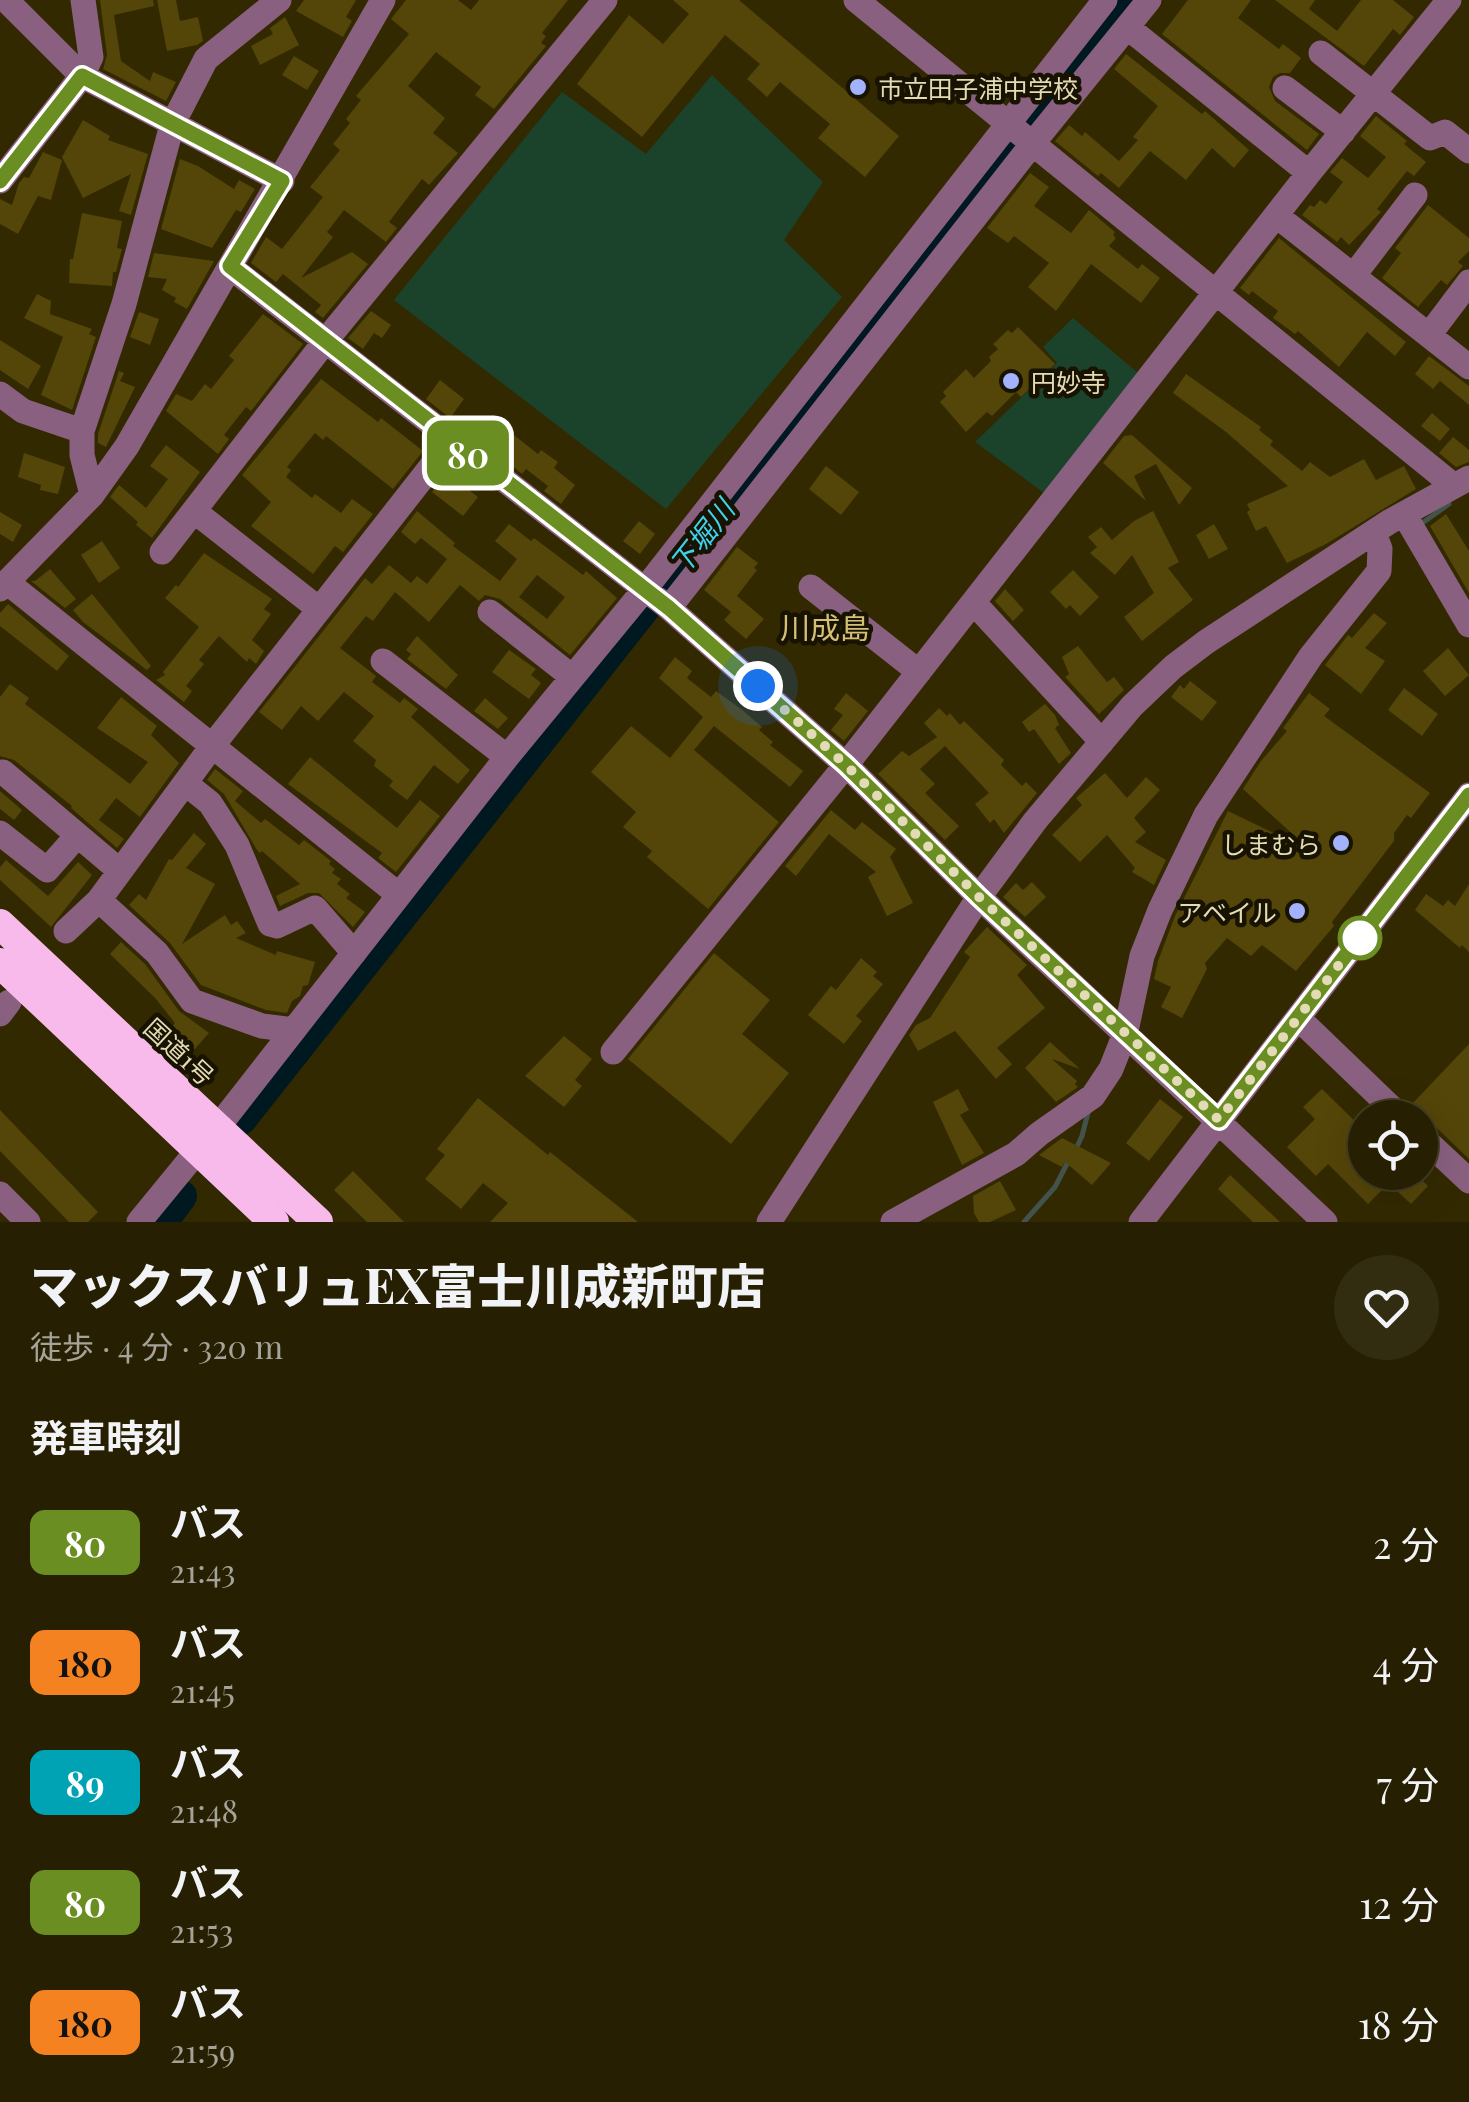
<!DOCTYPE html>
<html lang="ja">
<head>
<meta charset="utf-8">
<style>
	:root { --surface:#261f01; --page:#322c10; --text:#f1f3f6; --muted:#a4a299; --line:#423d23 }
	body { margin:0; font-family:"Playfair Display","Noto Sans JP",serif; background:var(--page); color:var(--text); height:100vh; display:flex; flex-direction:column; font-size:38px; white-space:nowrap }
	* { box-sizing:border-box; margin:0 }
	p { font-size:32px; color:var(--muted) }
	.icon { flex:none; width:55px; height:55px; fill:none; stroke:currentColor; stroke-width:2; stroke-linecap:round; stroke-linejoin:round }
	.map { position:relative; height:1222px; overflow:hidden }
	.details { display:flex; flex-direction:column; background:var(--surface); flex:1 }
	.details>* { flex:none }
	.badge { padding:0 20px; border-radius:15px; font-size:35px; line-height:65px }
	.tools { position:absolute; left:1348px; top:1100px; display:grid; gap:20px }
	.tools a { display:grid; place-items:center; width:90px; height:90px; border-radius:50%; background:var(--surface); box-shadow:0 10px 40px #0002,0 0 0 2px var(--line); font-size:50px }
	.you { position:absolute; width:50px; height:50px; margin:-25px; border:8px solid #fff; border-radius:50%; background:#1a73e8; box-shadow:0 0 0 15px #1a73e833 }
	.map>.badge { position:absolute; translate:-50% -50%; box-shadow:0 0 0 5px #fff }
	h2 { padding:0 30px; font-size:38px; line-height:90px }
	.round { display:grid; place-items:center; flex:none; width:105px; height:105px; border-radius:52px; background:var(--page) }
	.head { display:flex; align-items:center; justify-content:space-between; height:170px; padding:0 30px }
	h1 { font-size:48px; font-weight:800; line-height:75px }
	ul { padding:0; list-style:none }
	li { display:flex; align-items:center; gap:30px; height:120px; padding:0 30px }
	li div { flex:1 }
	li b { display:block; font-size:38px }
	li em { font-style:normal }
	li .badge { min-width:110px; font-weight:700; text-align:center }
	.map>svg:first-child { display:block }
</style>
</head>
<body>
<div class="map">
<svg width="1469" height="1222" viewBox="0 0 1469 1222">
	<rect width="100%" height="100%" fill="#332901"/>
	<!-- green -->
	<path fill="#1b422a" d="M 712,75 L 823,182 L 784,240 L 842,297 L 666,509 L 394,300 L 562,92 L 646,154 Z
		M 1073,318 L 1144,378 L 1048,496 L 975,442 L 1057,363 L 1043,347 Z"/>
	<g fill="none" stroke-linecap="round" stroke-linejoin="round">
		<!-- stream -->
		<path stroke="#44524c" stroke-width="5" d="M 1418,526 L 1449,504
			M 1075,1151 L 1082,1136 L 1089,1109
			M 1024,1222 L 1055,1187 L 1069,1160"/>
		<!-- river -->
		<path stroke="#00181f" stroke-width="32" d="M 241,1119 L 1124,0
			M 162,1222 L 181,1196"/>
	</g>
	<!-- building -->
	<path fill="#544509" fill-rule="evenodd" d="M 100,0 L 153,0 L 154,6 L 114,15 L 121,61 L 150,81 L 153,72 L 176,82 L 166,101 L 103,69 L 107,55 Z
		M 157,0 L 176,0 L 180,21 L 198,17 L 203,41 L 197,45 L 167,51 Z
		M 304,0 L 356,0 L 346,17 L 352,21 L 343,37 L 296,11 Z
		M 406,0 L 458,0 L 471,10 L 479,0 L 568,0 L 542,33 L 546,36 L 541,43 L 546,46 L 494,109 L 475,95 L 481,87 L 436,52 L 408,86 L 445,118 L 433,133 L 458,153 L 429,185 L 422,179 L 389,222 L 397,228 L 386,242 L 344,210 L 327,232 L 333,237 L 301,278 L 352,252 L 368,264 L 323,318 L 315,312 L 321,305 L 283,274 L 276,282 L 251,263 L 266,237 L 282,249 L 323,197 L 310,187 L 340,150 L 333,144 L 350,123 L 346,119 L 361,100 L 356,96 L 409,34 L 391,19 Z
		M 673,0 L 739,0 L 899,136 L 865,177 L 818,138 L 830,124 L 780,82 L 767,97 L 747,79 L 760,64 L 725,35 L 642,137 L 577,84 L 629,15 L 663,44 L 689,14 Z
		M 1188,0 L 1251,0 L 1238,18 L 1279,49 L 1283,44 L 1301,58 L 1290,73 L 1280,73 L 1273,77 L 1269,87 L 1275,101 L 1319,134 L 1307,150 L 1162,34 Z
		M 1275,0 L 1315,0 L 1309,9 L 1337,31 L 1361,0 L 1393,0 L 1414,17 L 1400,35 L 1393,29 L 1364,66 Z
		M 285,17 L 299,45 L 260,65 L 251,46 L 273,34 L 270,28 Z
		M 1126,54 L 1202,114 L 1205,111 L 1249,150 L 1234,168 L 1212,148 L 1186,180 L 1150,151 L 1119,188 L 1101,173 L 1098,176 L 1055,141 L 1069,125 L 1082,136 L 1085,132 L 1119,161 L 1138,140 L 1133,137 L 1158,106 L 1114,69 Z
		M 294,56 L 319,71 L 307,90 L 282,75 Z
		M 1376,116 L 1407,141 L 1404,144 L 1426,162 L 1414,176 L 1407,171 L 1377,209 L 1381,212 L 1349,245 L 1341,237 L 1337,242 L 1302,215 L 1310,205 L 1314,207 L 1320,200 L 1326,204 L 1343,182 L 1330,172 L 1342,158 L 1368,178 L 1386,157 L 1360,136 Z
		M 83,120 L 110,136 L 108,140 L 148,154 L 131,215 L 119,211 L 131,174 L 83,198 L 62,157 Z
		M 43,152 L 62,160 L 51,200 L 38,196 L 18,234 L 0,224 L 0,199 L 12,205 L 19,183 L 24,177 L 29,178 Z
		M 180,159 L 198,166 L 234,189 L 239,180 L 255,189 L 241,212 L 236,210 L 212,248 L 161,229 Z
		M 1030,173 L 1049,187 L 1034,206 L 1071,233 L 1089,210 L 1115,232 L 1113,235 L 1116,238 L 1109,246 L 1138,269 L 1142,264 L 1160,278 L 1141,303 L 1091,264 L 1056,311 L 1028,287 L 1049,263 L 1014,236 L 1008,243 L 987,228 Z
		M 1428,205 L 1469,238 L 1469,251 L 1458,262 L 1463,266 L 1447,285 L 1441,280 L 1418,307 L 1382,278 L 1401,253 L 1395,248 Z
		M 82,213 L 122,221 L 117,248 L 122,249 L 116,272 L 113,272 L 112,286 L 69,283 L 70,259 L 73,259 Z
		M 1279,238 L 1406,342 L 1395,356 L 1367,332 L 1339,367 L 1298,331 L 1295,334 L 1273,318 L 1278,311 L 1252,291 L 1249,295 L 1240,288 Z
		M 154,253 L 214,261 L 187,309 L 174,302 L 176,298 L 162,290 L 167,279 L 148,277 Z
		M 37,294 L 51,301 L 50,314 L 92,329 L 89,334 L 96,337 L 72,410 L 41,395 L 63,337 L 24,318 Z
		M 371,311 L 391,325 L 382,338 L 374,333 L 363,349 L 348,338 Z
		M 139,312 L 159,319 L 150,345 L 130,337 Z
		M 263,314 L 303,344 L 251,411 L 246,407 L 224,435 L 229,439 L 218,454 L 166,411 L 176,394 L 192,401 L 205,384 L 211,389 L 234,360 L 229,356 Z
		M 1018,327 L 1055,364 L 1021,397 L 1016,392 L 992,416 L 987,412 L 966,432 L 940,402 L 946,396 L 943,392 L 966,369 L 974,378 L 991,361 L 989,357 L 998,349 L 993,344 L 1008,330 L 1012,333 Z
		M 0,340 L 41,366 L 28,389 L 0,370 Z
		M 1429,356 L 1469,386 L 1469,405 L 1440,381 L 1433,389 L 1415,374 Z
		M 119,371 L 124,373 L 120,381 L 135,387 L 106,447 L 98,443 L 98,434 Z
		M 1186,374 L 1261,427 L 1259,430 L 1273,441 L 1270,445 L 1302,471 L 1310,462 L 1330,477 L 1364,459 L 1376,480 L 1404,466 L 1416,489 L 1326,544 L 1287,563 L 1266,526 L 1256,531 L 1247,512 L 1250,510 L 1247,504 L 1288,486 L 1226,432 L 1173,393 Z
		M 321,379 L 378,422 L 381,418 L 423,451 L 393,489 L 326,436 L 323,440 L 315,433 L 287,467 L 291,470 L 286,477 L 312,498 L 315,494 L 341,513 L 352,499 L 373,514 L 343,552 L 335,546 L 313,574 L 251,526 L 271,502 L 242,475 Z
		M 440,380 L 464,399 L 450,418 L 426,399 Z
		M 1432,413 L 1450,429 L 1440,441 L 1421,426 Z
		M 492,418 L 538,454 L 541,450 L 558,462 L 554,468 L 575,485 L 561,504 L 544,491 L 548,486 L 526,469 L 522,474 L 477,437 Z
		M 1132,435 L 1192,488 L 1179,505 L 1156,464 L 1134,476 L 1146,501 L 1103,463 L 1124,436 Z
		M 1453,437 L 1469,450 L 1469,462 L 1456,467 L 1439,453 Z
		M 166,445 L 200,472 L 152,538 L 136,525 L 138,522 L 110,497 L 119,485 L 146,508 L 168,479 L 150,466 Z
		M 24,453 L 65,467 L 58,494 L 40,490 L 41,485 L 18,477 Z
		M 826,466 L 859,492 L 841,515 L 809,489 Z
		M 447,473 L 478,497 L 463,516 L 432,492 Z
		M 417,511 L 455,543 L 453,546 L 500,581 L 517,559 L 495,541 L 509,524 L 531,541 L 534,538 L 583,575 L 586,571 L 617,598 L 570,655 L 500,599 L 485,595 L 479,601 L 460,585 L 429,622 L 395,592 L 373,621 L 366,616 L 340,648 L 376,676 L 372,682 L 400,703 L 404,698 L 418,709 L 411,717 L 470,770 L 458,784 L 434,765 L 407,800 L 389,786 L 393,781 L 374,766 L 376,760 L 353,741 L 374,716 L 344,692 L 318,721 L 301,706 L 282,730 L 259,712 L 365,578 L 372,584 L 389,565 L 411,583 L 417,576 L 427,584 L 447,559 L 421,538 L 415,544 L 401,532 ZM 537,575 L 565,597 L 547,619 L 519,597 Z
		M 1153,511 L 1179,562 L 1168,568 L 1193,600 L 1142,641 L 1124,617 L 1154,593 L 1132,555 L 1115,575 L 1090,553 L 1097,547 L 1088,537 L 1101,527 L 1112,540 L 1134,521 Z
		M 0,512 L 22,525 L 13,542 L 0,534 Z
		M 1446,514 L 1469,551 L 1469,593 L 1430,526 Z
		M 639,521 L 655,534 L 640,554 L 623,541 Z
		M 1214,524 L 1228,549 L 1209,559 L 1196,535 Z
		M 102,541 L 120,568 L 99,583 L 81,555 Z
		M 737,547 L 758,563 L 754,568 L 757,570 L 737,596 L 764,619 L 746,639 L 724,620 L 731,612 L 704,590 Z
		M 204,553 L 272,599 L 264,609 L 271,614 L 252,640 L 264,651 L 256,664 L 249,658 L 247,662 L 219,636 L 199,660 L 204,664 L 186,686 L 192,691 L 184,702 L 156,680 L 165,675 L 163,672 L 199,627 L 165,598 L 176,585 L 178,587 Z
		M 50,569 L 76,599 L 65,608 L 31,581 L 35,581 Z
		M 1073,570 L 1099,597 L 1080,616 L 1070,605 L 1066,609 L 1050,592 Z
		M 1005,589 L 1024,610 L 1013,621 L 995,601 Z
		M 92,594 L 151,666 L 147,670 L 83,622 L 73,610 Z
		M 8,604 L 69,656 L 57,671 L 0,626 L 0,613 Z
		M 1374,613 L 1387,623 L 1365,648 L 1385,661 L 1361,694 L 1325,665 L 1348,635 L 1352,638 Z
		M 417,636 L 458,675 L 446,689 L 407,659 L 411,654 L 406,650 Z
		M 1078,646 L 1107,682 L 1114,677 L 1124,690 L 1099,714 L 1065,677 L 1069,674 L 1062,657 Z
		M 1448,648 L 1469,675 L 1445,696 L 1423,671 Z
		M 509,650 L 536,669 L 531,675 L 541,683 L 529,699 L 492,672 Z
		M 675,657 L 692,671 L 687,678 L 711,697 L 716,691 L 741,709 L 762,727 L 759,730 L 773,742 L 770,745 L 803,771 L 790,787 L 714,726 L 694,750 L 779,822 L 708,909 L 647,857 L 652,851 L 623,827 L 636,812 L 591,772 L 631,726 L 670,758 L 703,717 L 659,678 Z
		M 1190,681 L 1217,702 L 1202,721 L 1171,697 L 1180,685 L 1184,689 Z
		M 10,684 L 29,698 L 25,704 L 130,784 L 148,762 L 97,728 L 121,697 L 157,726 L 151,735 L 179,763 L 140,817 L 116,798 L 99,820 L 124,839 L 117,848 L 71,808 L 72,806 L 14,760 L 0,756 L 0,697 Z
		M 1404,688 L 1438,714 L 1422,736 L 1388,710 Z
		M 846,693 L 868,711 L 844,741 L 831,730 L 843,715 L 834,709 Z
		M 1309,693 L 1330,709 L 1324,716 L 1430,793 L 1411,818 L 1407,815 L 1394,833 L 1394,841 L 1332,922 L 1334,926 L 1296,971 L 1262,945 L 1251,956 L 1227,938 L 1205,963 L 1207,969 L 1182,1018 L 1161,1007 L 1171,987 L 1154,979 L 1158,961 L 1175,916 L 1228,811 L 1311,851 L 1243,789 L 1261,761 L 1287,731 L 1283,728 Z
		M 485,698 L 508,718 L 498,729 L 474,711 Z
		M 1045,704 L 1055,715 L 1059,725 L 1055,728 L 1071,753 L 1059,764 L 1034,729 L 1029,732 L 1022,722 Z
		M 939,708 L 947,716 L 950,713 L 960,725 L 964,721 L 1004,760 L 1001,765 L 1022,786 L 1026,782 L 1037,793 L 1004,833 L 994,819 L 990,823 L 975,804 L 989,793 L 945,746 L 920,769 L 935,784 L 925,793 L 959,826 L 945,840 L 878,774 L 902,751 L 909,756 L 937,737 L 924,723 Z
		M 310,757 L 397,828 L 420,800 L 440,816 L 396,872 L 378,858 L 382,853 L 288,784 Z
		M 215,769 L 243,791 L 235,801 L 261,823 L 265,819 L 299,845 L 304,840 L 331,861 L 329,864 L 335,869 L 332,873 L 341,879 L 337,884 L 350,894 L 346,898 L 365,912 L 353,927 L 319,893 L 308,893 L 280,906 L 276,896 L 300,884 L 262,851 L 260,853 L 257,850 L 224,794 L 207,780 Z
		M 1105,773 L 1127,798 L 1146,777 L 1160,790 L 1134,818 L 1146,832 L 1135,842 L 1166,860 L 1154,885 L 1132,872 L 1135,868 L 1107,835 L 1080,862 L 1052,835 L 1082,805 L 1076,798 Z
		M 0,791 L 22,810 L 14,820 L 0,809 Z
		M 831,810 L 855,830 L 862,822 L 896,849 L 890,857 L 913,903 L 887,916 L 868,877 L 876,872 L 829,834 L 796,876 L 785,866 Z
		M 194,833 L 206,844 L 186,868 L 215,884 L 182,944 L 225,915 L 231,925 L 237,921 L 246,933 L 236,938 L 276,955 L 277,951 L 315,962 L 308,985 L 303,986 L 300,996 L 292,1001 L 287,1013 L 266,1010 L 201,985 L 170,943 L 129,905 L 139,894 L 146,900 L 169,859 L 172,860 Z
		M 6,860 L 48,896 L 78,862 L 92,875 L 51,927 L 0,880 L 0,867 Z
		M 1032,882 L 1046,897 L 1025,917 L 1003,897 L 1016,883 L 1023,890 Z
		M 1469,884 L 1469,952 L 1462,945 L 1460,948 L 1415,910 L 1426,894 L 1443,906 L 1448,900 L 1455,906 Z
		M 987,927 L 1027,965 L 1017,975 L 1045,1008 L 997,1048 L 1012,1064 L 996,1079 L 955,1031 L 918,1051 L 909,1035 L 916,1025 L 930,1018 L 970,957 L 964,952 Z
		M 121,942 L 145,964 L 179,1011 L 209,1033 L 192,1052 L 169,1031 L 175,1023 L 156,999 L 110,954 Z
		M 714,953 L 770,1000 L 742,1034 L 789,1073 L 731,1144 L 628,1059 Z
		M 861,958 L 877,972 L 873,976 L 883,984 L 856,1016 L 862,1021 L 844,1044 L 808,1015 L 831,986 L 836,990 Z
		M 564,1036 L 592,1059 L 575,1080 L 582,1086 L 564,1107 L 525,1076 Z
		M 1050,1042 L 1080,1069 L 1052,1059 L 1077,1081 L 1075,1084 L 1078,1087 L 1056,1102 L 1025,1068 Z
		M 1469,1044 L 1469,1159 L 1412,1104 Z
		M 958,1089 L 969,1110 L 960,1115 L 984,1153 L 962,1165 L 933,1102 Z
		M 1322,1089 L 1365,1131 L 1365,1172 L 1400,1172 L 1368,1204 L 1328,1164 L 1316,1176 L 1287,1147 L 1315,1119 L 1303,1107 Z
		M 478,1098 L 548,1155 L 550,1152 L 638,1222 L 490,1222 L 508,1203 L 483,1183 L 461,1209 L 425,1179 L 445,1155 L 437,1149 Z
		M 1160,1099 L 1183,1117 L 1149,1161 L 1126,1143 Z
		M 0,1110 L 98,1212 L 88,1222 L 69,1222 L 0,1151 Z
		M 1062,1138 L 1111,1163 L 1092,1185 L 1065,1162 L 1062,1167 L 1039,1155 Z
		M 353,1171 L 404,1222 L 367,1222 L 334,1190 Z
		M 1415,1173 L 1428,1186 L 1411,1204 L 1397,1191 Z
		M 1230,1175 L 1280,1222 L 1253,1222 L 1218,1189 Z
		M 1000,1181 L 1016,1210 L 990,1222 L 979,1222 L 974,1213 L 973,1196 Z"/>
	<g fill="none" stroke-linecap="round" stroke-linejoin="round">
		<!-- minor -->
		<path stroke="#896080" stroke-width="25" d="M 6,0 L 82,76 L 282,181
			M 856,0 L 1454,486
			M 1127,27 L 1309,173
			M 1321,53 L 1430,138 L 1445,132 L 1469,151
			M 1285,88 L 1343,132
			M 0,181 L 82,76 L 91,57 L 83,0
			M 1277,216 L 1469,367
			M 230,267 L 669,608 L 846,765 L 979,897 L 1325,1222
			M 1354,275 L 1415,195
			M 1429,335 L 1469,282
			M 0,394 L 23,411 L 82,431
			M 92,495 L 82,455 L 82,431 L 124,304 L 172,125 L 206,59 L 279,0
			M 194,511 L 319,609
			M 1404,514 L 1469,625
			M 162,552 L 327,339 L 605,0
			M 8,583 L 399,895
			M 811,587 L 919,672
			M 0,589 L 92,495 L 127,446 L 383,0
			M 974,603 L 1102,742
			M 669,608 L 1033,143 L 1149,0
			M 490,612 L 571,676
			M 383,661 L 507,757
			M 3,772 L 120,871
			M 185,783 L 210,803 L 237,845 L 270,924 L 277,926 L 315,908 L 354,953
			M 0,833 L 47,870 L 76,837
			M 99,900 L 157,953 L 192,1001 L 262,1026 L 294,1030
			M 66,931 L 99,900 L 213,745 L 452,440
			M 0,1014 L 9,1002
			M 1299,1019 L 1402,1118
			M 613,1052 L 846,765 L 1309,173 L 1449,0
			M 218,1127 L 507,757 L 645,589 L 1105,0
			M 1420,1135 L 1469,1181
			M 0,1194 L 28,1222
			M 139,1222 L 198,1150
			M 769,1222 L 979,897 L 1035,821 L 1132,706 L 1173,667 L 1206,642 L 1389,522 L 1469,478
			M 893,1222 L 1016,1154 L 1039,1134 L 1093,1096 L 1111,1069 L 1126,1031 L 1142,956 L 1160,910 L 1206,815 L 1311,656 L 1379,571 L 1380,549 L 1374,533
			M 1141,1222 L 1469,795"/>
		<!-- highway -->
		<path stroke="#f8baea" stroke-width="30" d="M 0,924 L 318,1222
			M 0,963 L 274,1222"/>
	</g>
	<g fill="none" stroke-linecap="round" stroke-linejoin="round">
		<defs>
			<path id="line" d="M 0,181 L 82,76 L 282,181 L 230,266 L 669,608 L 846,765 L 979,897 L 1219,1120 L 1469,795"/>
		</defs>
		<!-- line casing -->
		<use href="#line" stroke="#fff" stroke-width="22"/>
		<!-- line -->
		<use href="#line" stroke="#6b8e23" stroke-width="15"/>
		<!-- walk -->
		<path stroke="#e3dab6" stroke-width="10" stroke-dasharray="0 18" d="M 758,686 L 846,765 L 979,897 L 1219,1120 L 1362,935 L 1360,938"/>
	</g>
	<!-- markers -->
	<g fill="#a2b2fd" stroke="#181200" stroke-width="4">
		<circle cx="858" cy="87" r="10"/>
		<circle cx="1011" cy="381" r="10"/>
		<circle cx="1341" cy="843" r="10"/>
		<circle cx="1297" cy="911" r="10"/>
	</g>
	<circle fill="#fff" stroke="#6b8e23" stroke-width="5" cx="1360" cy="938" r="20"/>
	<g text-anchor="middle" dominant-baseline="central" stroke-width="9" stroke-linejoin="round" paint-order="stroke">
		<!-- poi labels -->
		<g font-size="25" fill="#e3dab6" stroke="#181200" text-anchor="start">
			<text x="878" y="87">市立田子浦中学校</text>
			<text x="1031" y="381">円妙寺</text>
			<text x="1321" y="843" text-anchor="end">しまむら</text>
			<text x="1277" y="911" text-anchor="end">アベイル</text>
		</g>
		<!-- street labels -->
		<g font-size="25" fill="#e3dab6" stroke="#181200">
			<text transform="translate(180 1051) rotate(43)">国道1号</text>
		</g>
		<!-- water labels -->
		<g font-size="28" font-style="italic" fill="#3dd2f0" stroke="#181200">
			<text transform="translate(701 536) rotate(-52)">下堀川</text>
		</g>
		<!-- quarter labels -->
		<g font-size="30" fill="#d3bf76" stroke="#181200">
			<text x="825" y="627">川成島</text>
		</g>
	</g>
</svg>
<div class="tools">
<a><svg class="icon" aria-label="locate" viewBox="0 0 24 24"><circle cx="12" cy="12" r="6"/><path d="M12 2v4M12 18v4M2 12h4M18 12h4"/></svg></a>
</div>
<div class="you" style="left:758px;top:686px"></div>
<b class="badge" style="left:468px;top:453px;background:#6b8e23;color:#fff">80</b>
</div>
<section class="details">
<div class="head"><div><h1>マックスバリュEX富士川成新町店</h1><p>徒歩 · 4 分 · 320 m</p></div><a class="round"><svg class="icon" aria-label="heart" viewBox="0 0 24 24"><path d="M12 20l-8-8c-3-5 5-10 8-4 3-6 11-1 8 4z"/></svg></a></div>
<h2>発車時刻</h2>
<ul>
<li><span class="badge" style="background:#6b8e23;color:#fff">80</span><div><b>バス</b><p>21:43</p></div><em>2 分</em></li>
<li><span class="badge" style="background:#f58220;color:#111">180</span><div><b>バス</b><p>21:45</p></div><em>4 分</em></li>
<li><span class="badge" style="background:#00a3b4;color:#fff">89</span><div><b>バス</b><p>21:48</p></div><em>7 分</em></li>
<li><span class="badge" style="background:#6b8e23;color:#fff">80</span><div><b>バス</b><p>21:53</p></div><em>12 分</em></li>
<li><span class="badge" style="background:#f58220;color:#111">180</span><div><b>バス</b><p>21:59</p></div><em>18 分</em></li>
</ul>
</section>
</body>
</html>
